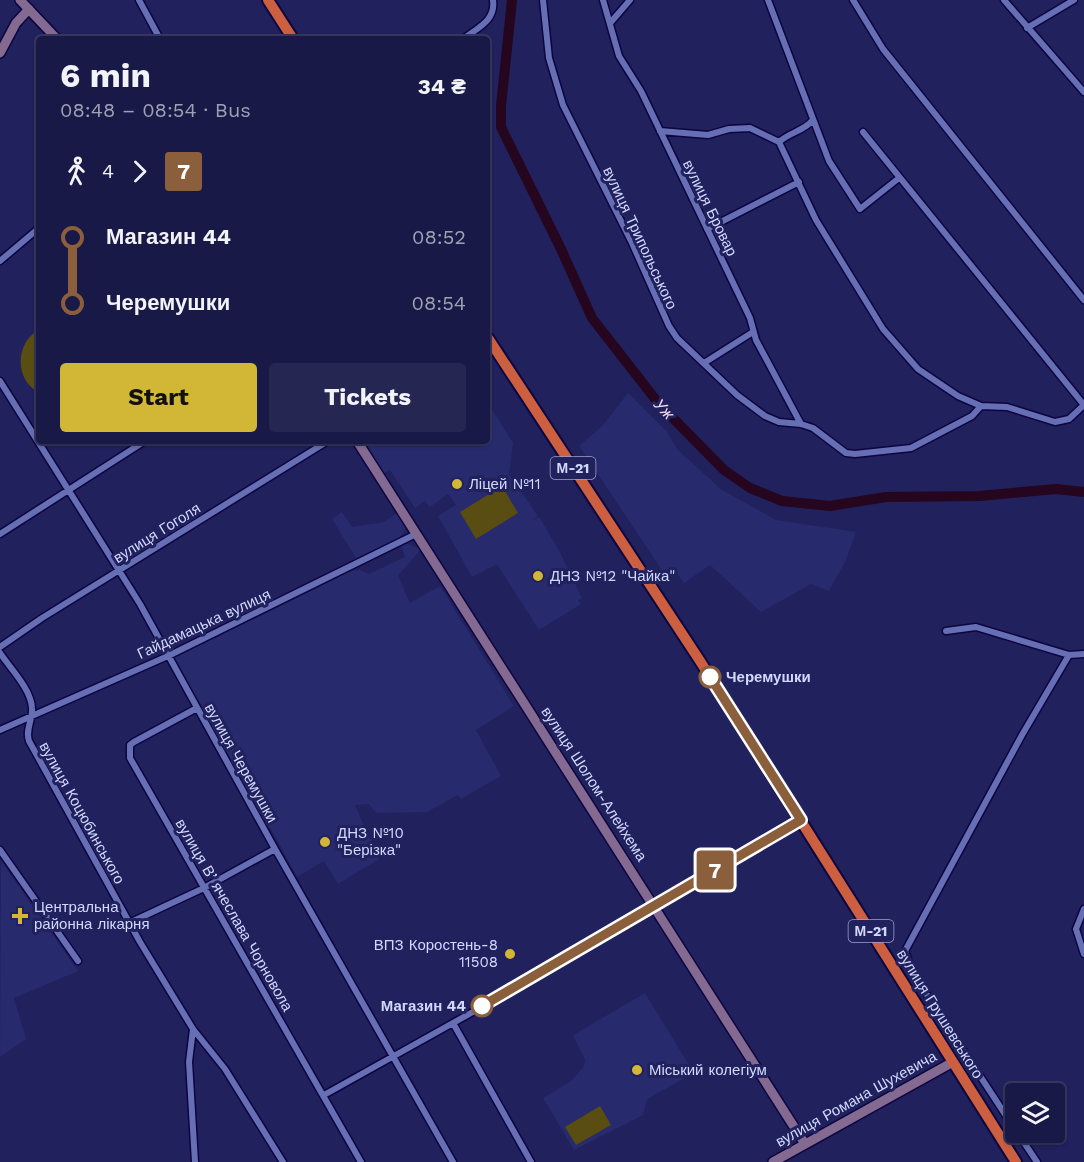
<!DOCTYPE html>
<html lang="en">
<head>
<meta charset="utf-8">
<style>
	:root { --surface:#181946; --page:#252651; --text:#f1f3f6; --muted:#9fa0b3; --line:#36385f; --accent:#d2b736 }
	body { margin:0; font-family:"Work Sans",sans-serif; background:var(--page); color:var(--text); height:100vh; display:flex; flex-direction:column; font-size:22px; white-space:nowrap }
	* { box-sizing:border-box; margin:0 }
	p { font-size:20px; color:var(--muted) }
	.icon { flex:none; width:33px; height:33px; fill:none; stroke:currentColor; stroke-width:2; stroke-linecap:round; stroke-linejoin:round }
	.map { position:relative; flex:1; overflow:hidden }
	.side { position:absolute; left:36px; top:36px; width:454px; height:408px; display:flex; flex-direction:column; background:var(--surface); border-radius:6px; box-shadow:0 2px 4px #0004,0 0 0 2px var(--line) }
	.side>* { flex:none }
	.badge { padding:0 12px; border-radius:4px; font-size:21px; line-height:39px }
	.fabs { position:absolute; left:1005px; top:1083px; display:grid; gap:12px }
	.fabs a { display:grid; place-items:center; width:60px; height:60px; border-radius:6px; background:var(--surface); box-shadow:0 2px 4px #0004,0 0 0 2px var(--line); font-size:30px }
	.map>.badge { position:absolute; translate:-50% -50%; box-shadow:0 0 0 3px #fff }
	.legs { display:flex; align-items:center; gap:9px; height:66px; padding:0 24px; font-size:20px }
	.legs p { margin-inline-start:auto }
	.overview { display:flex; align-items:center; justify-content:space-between; height:102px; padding:0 24px }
	h1 { font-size:33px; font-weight:700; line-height:45px }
	.button { display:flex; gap:12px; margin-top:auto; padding:12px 24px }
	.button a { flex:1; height:69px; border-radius:6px; background:var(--accent); color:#111; font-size:24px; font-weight:700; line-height:69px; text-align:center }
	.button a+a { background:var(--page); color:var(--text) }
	ul { padding:0 24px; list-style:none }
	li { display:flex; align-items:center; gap:21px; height:66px; font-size:22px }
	li i { display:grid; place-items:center; width:9px; height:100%; margin:0 8px; background:currentColor }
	li i::after { content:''; width:15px; height:15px; margin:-8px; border:4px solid; border-radius:50%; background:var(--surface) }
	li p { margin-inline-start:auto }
	li:first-child i { background:linear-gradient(#0000 50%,currentColor 0) }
	li:last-child i { background:linear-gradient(currentColor 50%,#0000 0) }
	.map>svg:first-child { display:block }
</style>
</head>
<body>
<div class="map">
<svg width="1084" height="1162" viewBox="0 0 1084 1162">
	<rect width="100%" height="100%" fill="#20215d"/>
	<!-- built -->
	<path fill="#282a6e" d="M 628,393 L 667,432 L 677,449 L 722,490 L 776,520 L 856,532 L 846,560 L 829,591 L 811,584 L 761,612 L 710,565 L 684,583 L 676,572 L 667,578 L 579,446 L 603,425 Z
		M 488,403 L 513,443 L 509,474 L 538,516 L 533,520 L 539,517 L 559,550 L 582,598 L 578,600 L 581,604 L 539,630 L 497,564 L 472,577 L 438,516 L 456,505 L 448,494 L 430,507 L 425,501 L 415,508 L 390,470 L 384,473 L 363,441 L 488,441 Z
		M 342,512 L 352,527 L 383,522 L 399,512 L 404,521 L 405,531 L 398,539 L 356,558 L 332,519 Z
		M 407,544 L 421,549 L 398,576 L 410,603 L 440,586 L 514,706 L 476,730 L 501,776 L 461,799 L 458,795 L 427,812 L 376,813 L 369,804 L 355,805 L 379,859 L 338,884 L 324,861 L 297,877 L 270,827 L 266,829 L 174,658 L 350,571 L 360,570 L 369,574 L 405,557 L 401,546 Z
		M 1,861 L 78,971 L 14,998 L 26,1039 L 0,1057 Z
		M 645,993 L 694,1073 L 647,1099 L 643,1115 L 574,1150 L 543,1098 L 571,1081 L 584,1066 L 585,1060 L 573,1035 Z"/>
	<!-- green -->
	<path fill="#594d12" d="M 39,330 L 39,392 C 14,381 15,342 39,330 Z
		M 502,486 L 518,513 L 476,539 L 460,512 Z
		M 600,1106 L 611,1125 L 576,1145 L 565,1127 Z"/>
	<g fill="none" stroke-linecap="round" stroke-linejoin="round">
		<!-- river -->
		<path stroke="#25061e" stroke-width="10" d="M 512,0 L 501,106 L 501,127 L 561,249 L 592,318 L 659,404 L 724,470 L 750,488 L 782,501 L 830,506 L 886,497 L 979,496 L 1056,489 L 1084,492"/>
		<defs>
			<path id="street" d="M 139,0 L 160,39
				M 543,0 L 549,58 L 563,105 L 632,243 L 669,326 L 677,338 L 737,395 L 765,416 L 779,422 L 801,424 L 813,428 L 846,453 L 855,454 L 911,448 L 972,416 L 981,406
				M 603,0 L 619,56 L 641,91 L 750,318 L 756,340 L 801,424
				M 768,0 L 829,161 L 860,209 L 899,178
				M 853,0 L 883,49 L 1084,300
				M 1004,0 L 1084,92
				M 611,22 L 630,0
				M 1027,28 L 1074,0
				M 463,39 C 477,28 496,21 493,0
				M 660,131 L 708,135 L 729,129 L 750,128 L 779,142 L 816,220 L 883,329 L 918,369 L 958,396 L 981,406 L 1007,407 L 1055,422 L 1069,419 L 1084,405
				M 863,132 L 1084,405
				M 779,142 C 790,132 804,131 813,120
				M 707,229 L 799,182
				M 0,261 L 39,228
				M 704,363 L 753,332
				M 0,381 L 140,604 L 275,849 L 453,1162
				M 0,534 L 145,441
				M 946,631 L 976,627 L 1069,655 L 1084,654
				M 0,647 L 42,618 L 328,441
				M 0,653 C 10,668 31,689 32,708 C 33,720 25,729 29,741 L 140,942 L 193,1029 L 225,1069 L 283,1162
				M 197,708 L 134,742 L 130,745 L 130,758 L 361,1162
				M 0,730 L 168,656 L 416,534
				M 0,850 L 78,961
				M 1084,909 L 1076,929 L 1084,954
				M 129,923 L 204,888 L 275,849
				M 453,1023 L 531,1162
				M 193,1029 L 189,1062 L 195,1162
				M 324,1095 L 496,999 L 801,820
				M 1016,1131 L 914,975 L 905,951 L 1022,735 L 1069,655
				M 1017,1132 L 1037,1162"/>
			<path id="secondary" d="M 20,0 L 57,39
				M 0,53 L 16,23 L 29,9
				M 357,441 L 805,1144
				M 773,1162 L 953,1062"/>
			<path id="highway" d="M 268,0 L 293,39
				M 488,338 L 700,661 L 1016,1162"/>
		</defs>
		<!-- street casing -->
		<use href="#street" stroke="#0d0440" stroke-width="9"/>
		<!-- secondary casing -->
		<use href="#secondary" stroke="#0d0440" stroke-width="12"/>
		<!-- highway casing -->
		<use href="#highway" stroke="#0d0440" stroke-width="14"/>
		<!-- street -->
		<use href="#street" stroke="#666fb3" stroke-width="6"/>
		<!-- secondary -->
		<use href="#secondary" stroke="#846a90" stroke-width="9"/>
		<!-- highway -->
		<use href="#highway" stroke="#cb5f3f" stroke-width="10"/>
	</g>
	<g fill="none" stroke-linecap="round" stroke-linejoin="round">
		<defs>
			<path id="line-1" d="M 482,1006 L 801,820 L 710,677"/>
		</defs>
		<!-- line-1 casing -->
		<use href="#line-1" stroke="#fff" stroke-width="14"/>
		<!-- line-1 -->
		<use href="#line-1" stroke="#8b5e3c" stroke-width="9"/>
	</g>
	<!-- markers -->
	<g fill="#d2b736" stroke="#20215d" stroke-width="2">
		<circle cx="457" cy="484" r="6"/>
		<circle cx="538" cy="576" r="6"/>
		<circle cx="325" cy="842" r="6"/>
		<path d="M17 907h6v6h6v6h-6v6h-6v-6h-6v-6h6z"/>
		<circle cx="510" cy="954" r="6"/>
		<circle cx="637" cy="1070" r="6"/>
	</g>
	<g fill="#fff" stroke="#8b5e3c" stroke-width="3">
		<circle cx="710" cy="677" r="10"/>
		<circle cx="482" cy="1006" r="10"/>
	</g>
	<g text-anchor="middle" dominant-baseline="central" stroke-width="6" stroke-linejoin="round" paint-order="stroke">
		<!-- shield labels -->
		<g fill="#20215d" stroke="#9da2ce" stroke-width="1.5">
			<rect x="550.5" y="457" width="45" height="22" rx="4.5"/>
			<rect x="848.5" y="920" width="45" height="22" rx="4.5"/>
		</g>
		<g font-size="14" font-weight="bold" fill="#d2d9ff">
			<text x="573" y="468">М-21</text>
			<text x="871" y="931">М-21</text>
		</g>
		<!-- street labels -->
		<g font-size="15" fill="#d2d9ff" stroke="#20215d">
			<text transform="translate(710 208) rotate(64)">вулиця Бровар</text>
			<text transform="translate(640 238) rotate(65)">вулиця Трипольського</text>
			<text transform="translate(157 533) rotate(-32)">вулиця Гоголя</text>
			<text transform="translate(204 624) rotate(-25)">Гайдамацька вулиця</text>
			<text transform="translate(241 763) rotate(61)">вулиця Черемушки</text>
			<text transform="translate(594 784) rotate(57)">вулиця Шолом-Алейхема</text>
			<text transform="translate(82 813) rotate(61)">вулиця Коцюбинського</text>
			<text transform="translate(234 915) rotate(60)">вулиця Вʼячеслава Чорновола</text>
			<text transform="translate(940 1014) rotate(58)">вулиця Грушевського</text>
			<text transform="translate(856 1099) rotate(-29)">вулиця Романа Шухевича</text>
		</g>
		<!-- poi labels -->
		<g font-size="15" fill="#d2d9ff" stroke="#20215d" text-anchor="start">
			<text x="469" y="484">Ліцей №11</text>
			<text x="550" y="576">ДНЗ №12 "Чайка"</text>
			<text x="337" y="833">ДНЗ №10<tspan x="337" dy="17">"Берізка"</tspan></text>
			<text x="34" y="907">Центральна<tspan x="34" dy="17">районна лікарня</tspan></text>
			<text x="498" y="945" text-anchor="end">ВПЗ Коростень-8<tspan x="498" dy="17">11508</tspan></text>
			<text x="649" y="1070">Міський колегіум</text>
		</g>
		<!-- stop labels -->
		<g font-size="15" font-weight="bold" fill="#d2d9ff" stroke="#20215d" text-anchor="start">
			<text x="726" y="677">Черемушки</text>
			<text x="466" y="1006" text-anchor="end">Магазин 44</text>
		</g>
		<!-- water labels -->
		<g font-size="16" font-style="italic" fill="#f6dbed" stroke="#20215d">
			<text transform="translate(664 409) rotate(47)">Уж</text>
		</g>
	</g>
</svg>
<div class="fabs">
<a><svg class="icon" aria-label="layers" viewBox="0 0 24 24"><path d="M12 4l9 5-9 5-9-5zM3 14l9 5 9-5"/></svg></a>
</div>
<b class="badge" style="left:715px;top:870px;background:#8b5e3c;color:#fff">7</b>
<section class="side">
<div class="overview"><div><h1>6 min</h1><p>08:48 – 08:54 · Bus</p></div><b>34 ₴</b></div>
<div class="legs"><svg class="icon" aria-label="walk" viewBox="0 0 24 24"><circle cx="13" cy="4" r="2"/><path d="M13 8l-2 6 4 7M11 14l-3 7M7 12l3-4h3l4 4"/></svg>4<svg class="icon" aria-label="forward" viewBox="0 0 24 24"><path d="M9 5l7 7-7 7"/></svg><b class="badge" style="background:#8b5e3c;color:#fff">7</b></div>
<ul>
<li><i style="color:#8b5e3c"></i><b>Магазин 44</b><p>08:52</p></li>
<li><i style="color:#8b5e3c"></i><b>Черемушки</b><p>08:54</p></li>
</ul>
<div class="button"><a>Start</a><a>Tickets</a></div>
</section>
</div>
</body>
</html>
